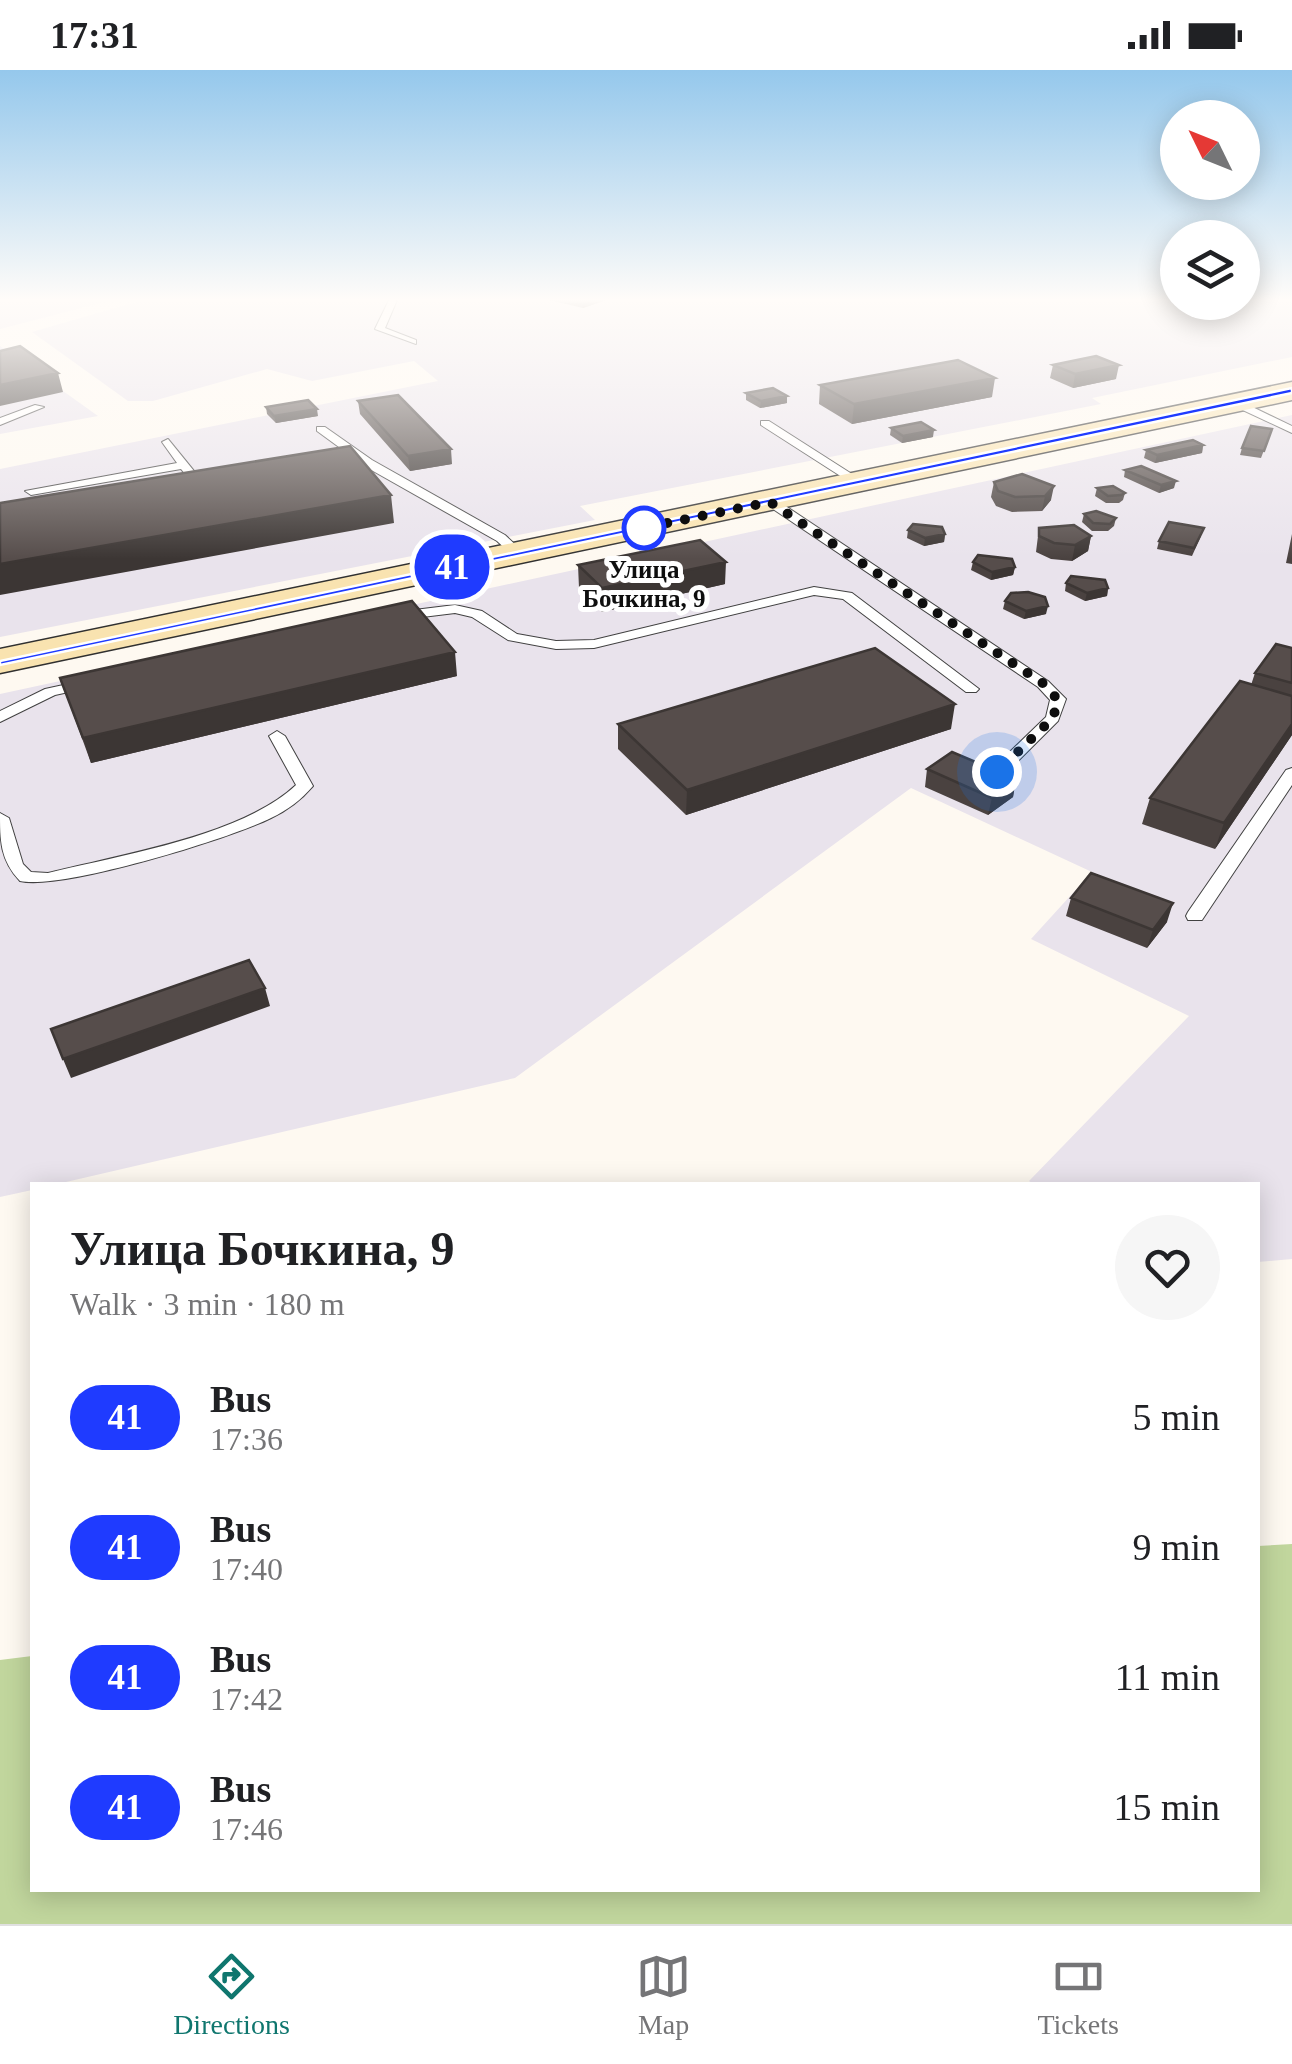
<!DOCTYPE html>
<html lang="en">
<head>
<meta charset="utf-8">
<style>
	:root { --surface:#fff; --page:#f6f6f6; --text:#202124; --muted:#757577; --line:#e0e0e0; --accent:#0f766e }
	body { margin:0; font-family:"Times New Roman",serif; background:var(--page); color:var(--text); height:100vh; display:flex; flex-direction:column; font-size:38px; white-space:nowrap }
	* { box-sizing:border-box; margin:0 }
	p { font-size:32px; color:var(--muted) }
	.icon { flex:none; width:55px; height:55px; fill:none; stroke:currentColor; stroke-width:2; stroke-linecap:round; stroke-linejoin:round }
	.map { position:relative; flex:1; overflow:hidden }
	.drawer { position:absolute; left:30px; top:1112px; width:1230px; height:710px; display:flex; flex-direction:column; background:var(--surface); border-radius:0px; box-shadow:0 5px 25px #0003 }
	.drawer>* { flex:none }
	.badge { padding:0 20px; border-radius:32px; font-size:35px; line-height:65px }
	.needle { width:65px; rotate:313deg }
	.buttons { position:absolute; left:1160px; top:30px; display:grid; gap:20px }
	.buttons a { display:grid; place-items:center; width:100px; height:100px; border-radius:50%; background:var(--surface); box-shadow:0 5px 25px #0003; font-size:50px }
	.you { position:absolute; width:50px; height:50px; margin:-25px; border:8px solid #fff; border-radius:50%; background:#1a73e8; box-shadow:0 0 0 15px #1a73e833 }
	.map>.badge { position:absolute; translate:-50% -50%; box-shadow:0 0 0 5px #fff }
	.round { display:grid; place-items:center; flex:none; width:105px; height:105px; border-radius:52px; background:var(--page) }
	.summary { display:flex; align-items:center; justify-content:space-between; height:170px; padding:0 40px }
	h1 { font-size:48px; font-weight:700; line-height:75px }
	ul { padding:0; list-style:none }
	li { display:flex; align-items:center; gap:30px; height:130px; padding:0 40px }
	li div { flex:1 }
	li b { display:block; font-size:38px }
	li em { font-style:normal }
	li .badge { min-width:110px; font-weight:700; text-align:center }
	.status { display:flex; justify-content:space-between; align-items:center; height:70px; padding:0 50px; background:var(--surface); direction:ltr }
	.status svg { height:28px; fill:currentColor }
	.dock { display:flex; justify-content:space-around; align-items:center; height:140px; border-top:2px solid var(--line); background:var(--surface); font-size:28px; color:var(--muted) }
	.dock a { display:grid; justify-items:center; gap:5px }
	.dock .active { color:var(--accent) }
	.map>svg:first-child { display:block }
</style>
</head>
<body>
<div class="status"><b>17:31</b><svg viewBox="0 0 49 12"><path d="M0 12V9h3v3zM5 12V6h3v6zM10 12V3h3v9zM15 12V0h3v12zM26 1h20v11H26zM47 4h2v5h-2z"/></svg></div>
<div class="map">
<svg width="1292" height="1854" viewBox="0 0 1292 1854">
	<rect width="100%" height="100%" fill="#fef9f1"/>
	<!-- industrial -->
	<path fill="#e9e3ec" d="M 0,230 L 112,230 L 0,259 Z
		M 143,230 L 1292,230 L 1292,287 L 1092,328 L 1101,334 L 580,436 L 595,450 L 0,567 L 0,399 L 438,311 L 414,291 L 312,311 L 267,299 L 153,331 L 128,331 L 32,262 Z
		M 0,276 L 98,346 L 0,364 Z
		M 1292,345 L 1292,1189 L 1258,1192 L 1258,1115 L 1035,1115 L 1029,1111 L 1189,946 L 1031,869 L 1092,802 L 911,718 L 515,1008 L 53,1115 L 32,1115 L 32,1120 L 0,1127 L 0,624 Z"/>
	<!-- forest -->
	<path fill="#c1d69d" d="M 1292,1474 L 1292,1854 L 0,1854 L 0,1590 L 32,1586 L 32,1820 L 1258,1820 L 1258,1476 Z"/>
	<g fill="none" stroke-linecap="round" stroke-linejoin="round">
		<defs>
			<path id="lane" d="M 389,230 L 397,230 L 385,258 L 416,270 L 416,274 L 375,259 Z
				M 1232,331 L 1240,331 L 1292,356 L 1292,363 L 1232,335 Z
				M 35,335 L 44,337 L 0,355 L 0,348 Z
				M 761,351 L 769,351 L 866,413 L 856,416 L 761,355 Z
				M 317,357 L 325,357 L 372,390 L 505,465 L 524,483 L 513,486 L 497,471 L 366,397 L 337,399 L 337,395 L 358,391 L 317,361 Z
				M 168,369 L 194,401 L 194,405 L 186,405 L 181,399 L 31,425 L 25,421 L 177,393 L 162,372 Z
				M 767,429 L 775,429 L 1048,611 L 1066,629 L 1058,651 L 1003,706 L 991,706 L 991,700 L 1046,647 L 1050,630 L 1038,617 L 767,435 Z
				M 814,517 L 852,523 L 979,619 L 976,622 L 966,622 L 843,529 L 814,525 L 594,578 L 556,579 L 508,570 L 472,547 L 455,543 L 398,550 L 391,546 L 398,542 L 455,535 L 482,541 L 517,564 L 556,571 L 594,570 Z
				M 91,609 L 98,613 L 96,616 L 55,625 L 0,652 L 0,641 L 45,619 Z
				M 277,661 L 285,666 L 313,716 C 301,730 288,740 271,748 C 229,769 62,820 20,811 C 0,790 0,770 0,743 L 9,748 L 23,794 L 31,802 L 48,803 C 120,785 242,766 296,715 L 269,666 Z
				M 1292,698 L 1292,715 L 1202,850 L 1188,850 L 1186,846 L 1188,842 L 1286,700 Z"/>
			<path id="secondary" d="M 1292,312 L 1292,330 L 0,603 L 0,579 Z"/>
		</defs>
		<!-- lane casing -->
		<use href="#lane" stroke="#414141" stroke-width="2"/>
		<!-- secondary casing -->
		<use href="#secondary" stroke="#303030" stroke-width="3"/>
		<!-- lane -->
		<use href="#lane" fill="#fff" fill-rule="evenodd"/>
		<!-- secondary -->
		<use href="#secondary" fill="#f9e3b0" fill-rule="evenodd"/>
	</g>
	<!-- wall -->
	<path fill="#4a4240" d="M 549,230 L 606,230 L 583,238 Z
		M 1242,230 L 1250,230 L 1227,240 L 1202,234 L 1202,232 L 1242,232 Z
		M 1053,295 L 1116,309 L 1073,318 L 1050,308 Z
		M 820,315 L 992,327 L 852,354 L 819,334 Z
		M 746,323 L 787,326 L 787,333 L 760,338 L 746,330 Z
		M 358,331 L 452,394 L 410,401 L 360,344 Z
		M 266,337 L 318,346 L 276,353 L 267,344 Z
		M 891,358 L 933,367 L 902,373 L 890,365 Z
		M 1272,359 L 1261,388 L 1240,385 L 1242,378 Z
		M 1203,375 L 1202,383 L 1155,393 L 1144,388 L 1146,380 Z
		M 1125,400 L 1174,418 L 1159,423 L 1124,407 Z
		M 1022,404 L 1051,430 L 1042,441 L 1012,442 L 996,436 L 991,427 L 994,412 Z
		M 1097,418 L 1125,423 L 1123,430 L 1119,433 L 1106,433 L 1095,426 Z
		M 1084,444 L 1116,448 L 1114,456 L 1108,461 L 1092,461 L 1082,452 Z
		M 1039,458 L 1091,466 L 1088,481 L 1072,491 L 1051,489 L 1036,482 Z
		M 908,460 L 945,464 L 944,472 L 924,476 L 907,468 Z
		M 1292,464 L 1292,494 L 1286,493 Z
		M 1201,466 L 1192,486 L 1157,479 L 1159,471 Z
		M 973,492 L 1015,497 L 1013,505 L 991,510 L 971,500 Z
		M 578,495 L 725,514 L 602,542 L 579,518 Z
		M 1066,513 L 1108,518 L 1107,526 L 1085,531 L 1065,521 Z
		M 1005,531 L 1046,544 L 1024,549 L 1003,539 Z
		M 1292,578 L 1292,665 L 1215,779 L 1142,754 L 1150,728 L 1251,615 L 1255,603 Z
		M 457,606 L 91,693 L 60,608 Z
		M 618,654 L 951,659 L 686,745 L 618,679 Z
		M 927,699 L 1016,709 L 1013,727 L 988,745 L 925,717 Z
		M 1071,828 L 1167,852 L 1147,878 L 1066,846 Z"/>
	<!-- shaded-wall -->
	<path fill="#3c3634" d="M 589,230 L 606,230 L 583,238 L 583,232 Z
		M 1242,230 L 1250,230 L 1227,240 L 1229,232 L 1242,232 Z
		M 1119,295 L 1116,309 L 1073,318 L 1075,304 Z
		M 58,303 L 63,322 L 0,336 L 0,315 Z
		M 995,308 L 992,327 L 852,354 L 854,334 Z
		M 787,326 L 787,333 L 760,338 L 761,331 Z
		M 317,339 L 318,346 L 276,353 L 274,346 Z
		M 934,360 L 933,367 L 902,373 L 903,366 Z
		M 1203,375 L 1202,383 L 1155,393 L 1157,385 Z
		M 451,379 L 452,394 L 410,401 L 408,386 Z
		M 1176,411 L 1174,418 L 1159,423 L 1161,415 Z
		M 1054,416 L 1051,430 L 1042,441 L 1045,426 Z
		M 391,425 L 394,453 L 0,525 L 0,494 Z
		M 945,464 L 944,472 L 924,476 L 925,468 Z
		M 1091,466 L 1088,481 L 1072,491 L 1075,475 Z
		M 726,492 L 725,514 L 602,542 L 602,518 Z
		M 1015,497 L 1013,505 L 991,510 L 992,502 Z
		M 1108,518 L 1107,526 L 1085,531 L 1087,523 Z
		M 1048,536 L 1046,544 L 1024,549 L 1026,541 Z
		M 455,582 L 457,606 L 91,693 L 83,668 Z
		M 955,634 L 951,659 L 686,745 L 687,720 Z
		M 1292,654 L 1292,665 L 1215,779 L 1224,753 Z
		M 1016,709 L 1013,727 L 988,745 L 992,728 Z
		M 1173,833 L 1167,852 L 1147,878 L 1153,860 Z
		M 265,918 L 270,936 L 71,1008 L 63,989 Z"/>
	<!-- building -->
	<path fill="#564d4b" stroke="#3c3634" stroke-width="2.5" d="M 20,276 L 58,303 L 0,315 L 0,281 Z
		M 1096,286 L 1119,295 L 1075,304 L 1053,295 Z
		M 958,290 L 995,308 L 854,334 L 820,315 Z
		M 773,318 L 787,326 L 761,331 L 746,323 Z
		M 398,325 L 451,379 L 408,386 L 358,331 Z
		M 308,330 L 317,339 L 274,346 L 266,337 Z
		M 921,352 L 934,360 L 903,366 L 891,358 Z
		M 1251,356 L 1272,359 L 1264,381 L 1242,378 Z
		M 1193,370 L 1203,375 L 1157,385 L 1146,380 Z
		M 350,376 L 391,425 L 0,494 L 0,433 Z
		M 1141,396 L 1176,411 L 1161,415 L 1125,400 Z
		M 1022,404 L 1054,416 L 1045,426 L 1015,427 L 998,421 L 994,412 Z
		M 1113,416 L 1125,423 L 1121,425 L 1108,426 L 1097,418 Z
		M 1096,441 L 1116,448 L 1110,454 L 1093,453 L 1084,444 Z
		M 1169,452 L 1204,458 L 1194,478 L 1159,471 Z
		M 913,454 L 942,457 L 945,464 L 925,468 L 908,460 Z
		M 1074,455 L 1091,466 L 1075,475 L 1054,473 L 1039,466 L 1039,458 Z
		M 700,470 L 726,492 L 602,518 L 578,495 Z
		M 978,485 L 1012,489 L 1015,497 L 992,502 L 973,492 Z
		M 1071,506 L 1105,510 L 1108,518 L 1087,523 L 1066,513 Z
		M 1028,522 L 1045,527 L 1048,536 L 1026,541 L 1005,531 L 1011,523 Z
		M 412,531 L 455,582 L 83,668 L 60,608 Z
		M 1276,574 L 1292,578 L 1292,613 L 1255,603 Z
		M 875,578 L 955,634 L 687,720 L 618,654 Z
		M 1240,611 L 1292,626 L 1292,654 L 1224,753 L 1150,728 Z
		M 952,682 L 1016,709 L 992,728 L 927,699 Z
		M 1091,803 L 1173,833 L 1153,860 L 1071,828 Z
		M 249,890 L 265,918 L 63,989 L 51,959 Z"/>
	<!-- sky -->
	<linearGradient id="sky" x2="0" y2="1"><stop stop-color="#95c8ec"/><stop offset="0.47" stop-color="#fffcf9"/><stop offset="1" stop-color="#fffcf9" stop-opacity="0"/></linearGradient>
	<rect width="1292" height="489" fill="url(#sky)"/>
	<!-- line -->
	<path fill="#1f3bff" stroke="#fff" stroke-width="2.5" d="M 1292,318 L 1292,323 L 0,595 L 0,591 Z"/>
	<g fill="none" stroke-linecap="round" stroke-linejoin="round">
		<!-- walk -->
		<path stroke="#0e0e0e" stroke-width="10" stroke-dasharray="0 18" d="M 644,458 L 638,459 L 770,432 L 1044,614 L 1058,630 L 1053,648 L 997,702"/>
	</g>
	<!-- markers -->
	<circle fill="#fff" stroke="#1f3bff" stroke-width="5" cx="644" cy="458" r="20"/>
	<g text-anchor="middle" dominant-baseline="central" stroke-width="10" stroke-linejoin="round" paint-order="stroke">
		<!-- far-stop labels -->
		<g font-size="25" font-weight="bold" fill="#0e0e0e" stroke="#fff">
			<text x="644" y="499">Улица<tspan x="644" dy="29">Бочкина, 9</tspan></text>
		</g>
	</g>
</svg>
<div class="buttons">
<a><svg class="needle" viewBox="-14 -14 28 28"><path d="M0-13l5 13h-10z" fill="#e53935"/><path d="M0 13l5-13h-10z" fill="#757577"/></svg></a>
<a><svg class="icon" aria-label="layers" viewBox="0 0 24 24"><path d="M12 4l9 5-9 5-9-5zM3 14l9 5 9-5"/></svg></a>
</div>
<div class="you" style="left:997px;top:702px"></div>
<b class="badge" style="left:452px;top:497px;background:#1f3bff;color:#fff">41</b>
<section class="drawer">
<div class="summary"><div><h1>Улица Бочкина, 9</h1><p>Walk · 3 min · 180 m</p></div><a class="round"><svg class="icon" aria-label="heart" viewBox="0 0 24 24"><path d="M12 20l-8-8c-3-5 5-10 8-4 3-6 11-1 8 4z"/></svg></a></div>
<ul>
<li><span class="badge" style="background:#1f3bff;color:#fff">41</span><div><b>Bus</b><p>17:36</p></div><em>5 min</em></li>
<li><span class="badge" style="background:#1f3bff;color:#fff">41</span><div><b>Bus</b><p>17:40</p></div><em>9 min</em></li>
<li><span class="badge" style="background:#1f3bff;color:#fff">41</span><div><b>Bus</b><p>17:42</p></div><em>11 min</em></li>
<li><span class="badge" style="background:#1f3bff;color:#fff">41</span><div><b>Bus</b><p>17:46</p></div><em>15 min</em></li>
</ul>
</section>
</div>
<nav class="dock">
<a class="active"><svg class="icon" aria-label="directions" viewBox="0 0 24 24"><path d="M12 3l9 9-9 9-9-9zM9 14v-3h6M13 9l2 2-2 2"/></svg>Directions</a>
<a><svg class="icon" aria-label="map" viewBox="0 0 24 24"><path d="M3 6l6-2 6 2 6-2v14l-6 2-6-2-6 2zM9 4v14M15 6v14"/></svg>Map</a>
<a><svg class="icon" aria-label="tickets" viewBox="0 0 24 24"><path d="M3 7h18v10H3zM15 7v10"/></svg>Tickets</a>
</nav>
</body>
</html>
